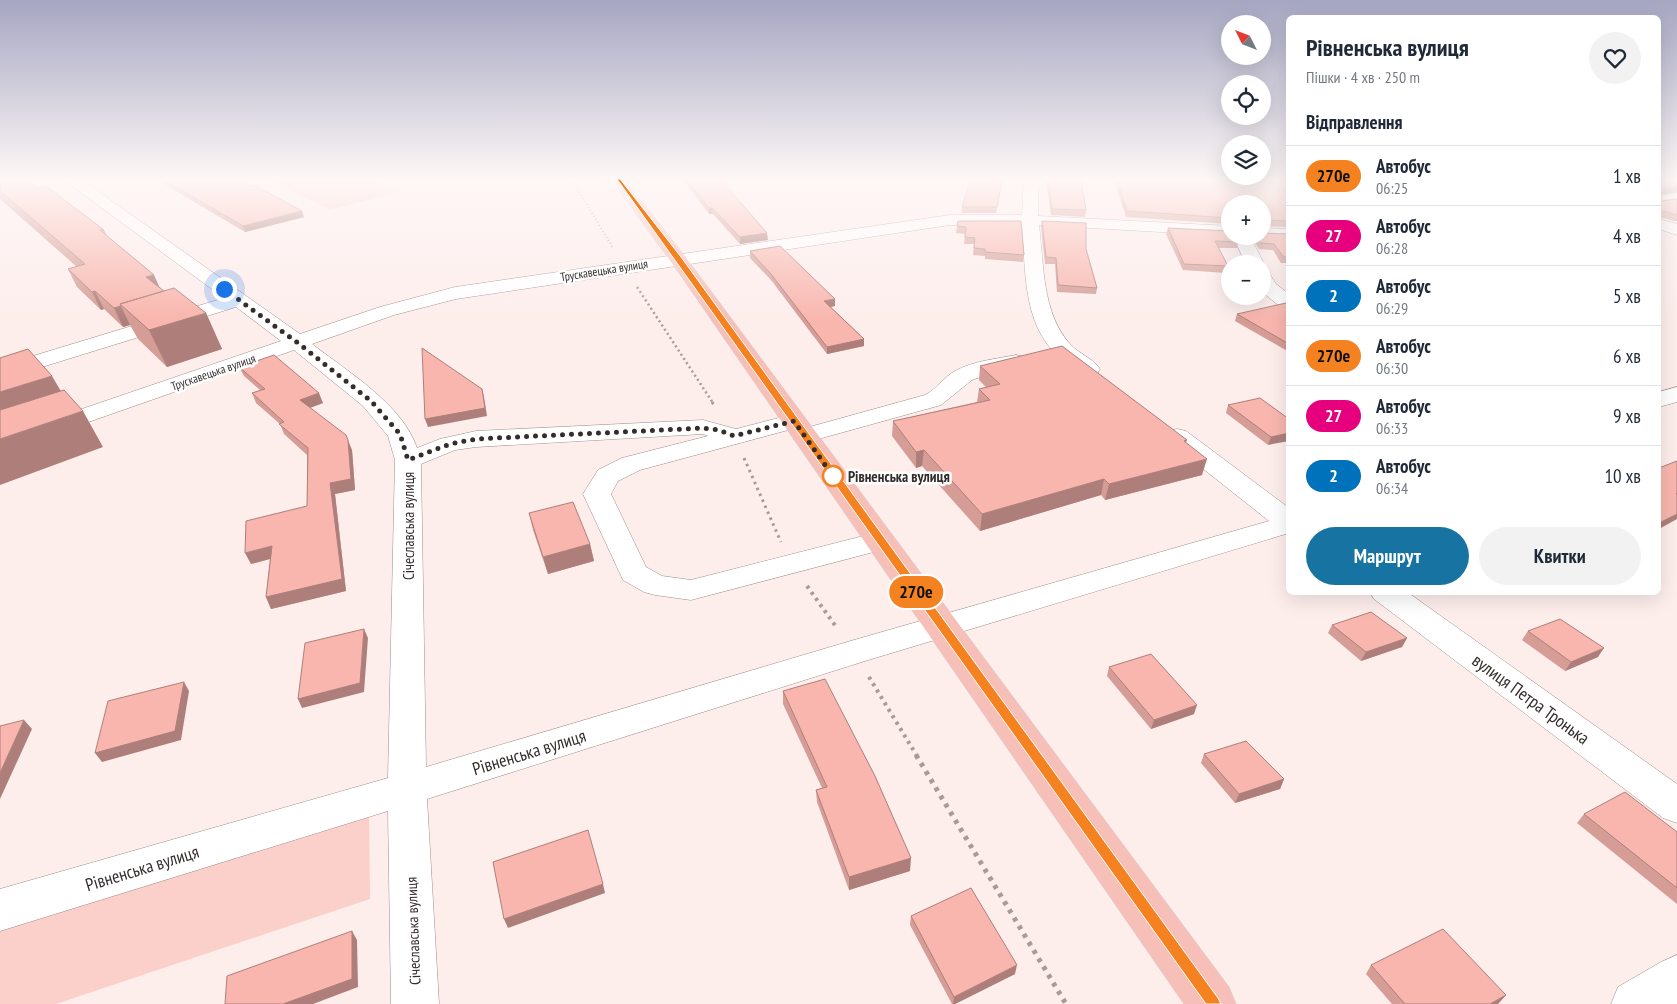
<!DOCTYPE html>
<html lang="uk">
<head>
<meta charset="utf-8">
<style>
	:root { --surface:#fff; --page:#f2f2f3; --text:#1f2937; --muted:#747a83; --line:#e0e1e3; --accent:#1774a2 }
	body { margin:0; font-family:"PT Sans Narrow",sans-serif; background:var(--page); color:var(--text); height:100vh; display:flex; flex-direction:column; font-size:19px; white-space:nowrap }
	* { box-sizing:border-box; margin:0 }
	p { font-size:16px; color:var(--muted) }
	.icon { flex:none; width:28px; height:28px; fill:none; stroke:currentColor; stroke-width:2; stroke-linecap:round; stroke-linejoin:round }
	.map { position:relative; flex:1; overflow:hidden }
	.sheet { position:absolute; left:1286px; top:15px; width:375px; height:580px; display:flex; flex-direction:column; background:var(--surface); border-radius:8px; box-shadow:0 5px 20px #0002 }
	.sheet>* { flex:none }
	.badge { padding:0 10px; border-radius:16px; font-size:18px; line-height:32px }
	.needle { width:32px; rotate:312deg }
	.buttons { position:absolute; left:1221px; top:15px; display:grid; gap:10px }
	.buttons a { display:grid; place-items:center; width:50px; height:50px; border-radius:50%; background:var(--surface); box-shadow:0 5px 20px #0002; font-size:25px }
	.you { position:absolute; width:25px; height:25px; margin:-12px; border:4px solid #fff; border-radius:50%; background:#1a73e8; box-shadow:0 0 0 8px #1a73e833 }
	.map>.badge { position:absolute; translate:-50% -50%; box-shadow:0 0 0 2px #fff }
	h2 { padding:0 20px; font-size:19px; line-height:45px }
	.round { display:grid; place-items:center; flex:none; width:52px; height:52px; border-radius:26px; background:var(--page) }
	.head { display:flex; align-items:center; justify-content:space-between; height:85px; padding:0 20px }
	h1 { font-size:24px; font-weight:800; line-height:38px }
	.button { display:flex; gap:10px; margin-top:auto; padding:10px 20px }
	.button a { flex:1; height:58px; border-radius:30px; background:var(--accent); color:#fff; font-size:20px; font-weight:800; line-height:58px; text-align:center }
	.button a+a { background:var(--page); color:var(--text) }
	ul { padding:0; list-style:none }
	li { display:flex; align-items:center; gap:15px; height:60px; padding:0 20px; border-top:1px solid var(--line) }
	li div { flex:1 }
	li b { display:block; font-size:19px }
	li em { font-style:normal }
	li .badge { min-width:55px; font-weight:700; text-align:center }
	.map>svg:first-child { display:block }
</style>
</head>
<body>
<div class="map">
<svg width="1677" height="1004" viewBox="0 0 1677 1004">
	<rect width="100%" height="100%" fill="#fdeeec"/>
	<!-- green -->
	<path fill="#fbcfca" d="M 280,180 L 371,180 L 398,192 L 330,210 L 273,181 Z
		M 369,807 L 370,899 L 56,1004 L 0,1004 L 0,920 Z"/>
	<g fill="none" stroke-linecap="round" stroke-linejoin="round">
		<defs>
			<path id="minor" d="M 66,180 L 82,180 L 300,334 L 380,307 L 455,287 L 950,215 L 1022,215 L 1024,180 L 1038,180 L 1038,216 L 1230,226 L 1230,236 L 1039,225 C 1044,265 1042,313 1070,344 C 1079,354 1093,358 1100,369 L 1097,374 C 1083,377 1077,370 1066,363 C 1022,330 1026,275 1022,225 L 950,225 L 456,299 L 394,315 L 312,344 C 347,371 403,405 417,448 L 440,439 L 476,431 L 703,420 L 736,429 L 794,414 L 803,416 L 806,421 L 803,426 L 640,470 L 618,481 L 611,494 L 646,567 L 662,576 L 691,580 L 879,532 L 889,534 L 894,541 L 889,548 L 691,600 L 655,595 L 644,592 L 623,580 L 583,494 L 598,470 L 622,458 L 708,436 L 703,434 L 476,447 L 455,450 L 421,464 L 426,767 L 854,640 L 1269,521 L 1168,441 L 1165,436 L 1168,431 L 1177,429 L 1186,431 L 1289,508 L 1289,533 L 865,661 L 427,799 L 439,1004 L 391,1004 L 388,811 L 0,931 L 0,889 L 388,778 L 395,460 L 388,436 L 363,406 L 294,350 L 0,453 L 0,437 L 281,341 L 236,307 L 0,380 L 0,366 L 224,298 L 68,183 Z
				M 1677,193 L 1677,203 L 1659,206 L 1659,196 Z
				M 1659,219 L 1677,224 L 1677,235 L 1659,229 Z
				M 1262,228 L 1289,229 L 1289,239 L 1256,237 L 1262,236 Z
				M 1233,236 L 1250,236 L 1264,264 L 1262,266 L 1262,264 L 1246,264 Z
				M 1262,272 L 1269,273 L 1276,284 L 1289,294 L 1289,310 L 1282,308 L 1262,292 Z
				M 1016,355 L 1024,357 L 1027,362 L 1024,367 L 986,375 L 972,380 L 941,405 L 804,443 L 795,441 L 792,436 L 795,431 L 925,395 C 937,389 944,377 955,371 C 973,361 996,359 1016,355 Z
				M 1677,387 L 1677,402 L 1659,407 L 1659,392 Z
				M 1370,592 L 1407,592 L 1677,784 L 1677,823 L 1663,818 L 1374,599 Z
				M 1677,955 L 1677,1004 L 1611,1004 L 1618,987 L 1661,962 Z"/>
			<path id="major" d="M 611,180 L 625,180 L 684,255 L 1229,987 L 1236,1004 L 1184,1004 L 672,263 Z"/>
		</defs>
		<!-- minor casing -->
		<use href="#minor" stroke="#9e8c8a" stroke-width="1"/>
		<!-- major casing -->
		<use href="#major" stroke="#d2d1d1" stroke-width="1"/>
		<!-- path-far4 -->
		<path stroke="#a69b99" stroke-width="2" stroke-dasharray="1 2.5" stroke-linecap="butt" d="M 572,180 L 613,248"/>
		<!-- path-far3 -->
		<path stroke="#a69b99" stroke-width="2.5" stroke-dasharray="2 3" stroke-linecap="butt" d="M 637,287 L 713,403"/>
		<!-- path-far2 -->
		<path stroke="#a69b99" stroke-width="3" stroke-dasharray="2.5 4" stroke-linecap="butt" d="M 712,402 L 714,405
			M 744,458 L 781,542"/>
		<!-- path-far1 -->
		<path stroke="#a69b99" stroke-width="4" stroke-dasharray="3 4.5" stroke-linecap="butt" d="M 807,586 L 837,628
			M 869,677 L 917,756"/>
		<!-- path -->
		<path stroke="#a69b99" stroke-width="5" stroke-dasharray="4 5.5" stroke-linecap="butt" d="M 916,755 L 1066,1004"/>
		<!-- minor -->
		<use href="#minor" fill="#fff" fill-rule="evenodd"/>
		<!-- major -->
		<use href="#major" fill="#f6bfb8" fill-rule="evenodd"/>
	</g>
	<!-- wall -->
	<path fill="#d59d96" d="M 0,180 L 37,188 L 104,230 L 107,236 L 160,288 L 164,291 L 206,313 L 222,349 L 167,367 L 138,339 L 130,325 L 123,327 L 104,309 L 101,310 L 77,287 L 68,269 L 77,267 L 0,199 Z
		M 157,180 L 237,180 L 302,211 L 304,217 L 245,232 Z
		M 683,180 L 721,180 L 768,240 L 740,244 L 713,214 L 709,214 Z
		M 1046,180 L 1081,180 L 1086,210 L 1085,217 L 1051,215 Z
		M 1114,180 L 1289,180 L 1289,227 L 1262,226 L 1230,204 L 1230,224 L 1126,217 Z
		M 1659,180 L 1677,192 L 1661,194 L 1661,201 L 1677,199 L 1677,221 L 1674,221 L 1660,217 Z
		M 1002,185 L 996,213 L 962,213 L 962,207 Z
		M 958,221 L 1024,255 L 1023,262 L 985,259 L 985,256 L 973,255 L 974,244 L 964,244 L 965,234 L 956,233 Z
		M 1042,221 L 1097,288 L 1096,294 L 1057,292 L 1055,264 L 1045,264 L 1041,227 Z
		M 1168,228 L 1238,242 L 1237,248 L 1218,248 L 1228,266 L 1226,273 L 1183,270 L 1166,234 Z
		M 1289,234 L 1289,263 L 1281,263 L 1273,250 L 1259,249 L 1251,236 Z
		M 750,251 L 835,306 L 831,307 L 864,339 L 864,346 L 827,354 L 771,280 L 750,258 Z
		M 1289,304 L 1289,352 L 1235,321 L 1237,314 Z
		M 980,366 L 1187,440 L 1186,443 L 1202,475 L 1105,500 L 1101,495 L 980,531 L 922,466 L 916,468 L 892,436 L 893,421 L 977,402 L 979,389 L 986,387 L 979,380 Z
		M 239,367 L 323,403 L 310,408 L 352,450 L 355,490 L 335,494 L 346,591 L 271,609 L 266,597 L 270,559 L 251,564 L 307,506 L 307,455 L 284,434 L 280,424 L 256,403 L 252,393 L 260,390 L 244,376 Z
		M 1228,405 L 1289,419 L 1268,445 L 1226,413 Z
		M 529,513 L 590,544 L 594,561 L 548,574 L 533,530 Z
		M 1332,625 L 1407,638 L 1402,647 L 1361,661 L 1328,633 Z
		M 1528,631 L 1598,657 L 1565,671 L 1522,640 Z
		M 1109,667 L 1194,714 L 1151,729 L 1107,676 Z
		M 783,691 L 910,871 L 849,890 L 817,802 L 816,790 L 822,788 L 783,704 Z
		M 1204,754 L 1284,779 L 1280,789 L 1235,803 L 1201,763 Z
		M 1584,814 L 1677,832 L 1677,904 L 1577,823 Z
		M 911,916 L 1015,974 L 955,1004 L 952,1004 L 910,925 Z
		M 1371,965 L 1506,995 L 1498,1004 L 1392,1004 L 1366,974 Z"/>
	<!-- shaded-wall -->
	<path fill="#ae7f7a" d="M 1677,186 L 1677,192 L 1659,195 L 1661,189 Z
		M 709,208 L 712,208 L 713,214 L 709,214 Z
		M 302,211 L 304,217 L 245,232 L 243,226 Z
		M 767,233 L 768,240 L 740,244 L 740,237 Z
		M 154,275 L 162,293 L 146,277 Z
		M 95,291 L 104,309 L 101,310 L 92,292 Z
		M 835,299 L 835,306 L 825,308 L 824,301 Z
		M 121,306 L 130,325 L 123,327 L 114,308 Z
		M 206,313 L 222,349 L 167,367 L 149,330 Z
		M 864,339 L 864,346 L 827,354 L 827,347 Z
		M 52,376 L 72,410 L 0,435 L 0,392 Z
		M 482,389 L 484,397 L 487,416 L 428,427 L 425,419 Z
		M 319,393 L 323,403 L 304,410 L 300,400 Z
		M 83,411 L 103,447 L 0,485 L 0,439 Z
		M 1289,433 L 1289,441 L 1268,445 L 1271,437 Z
		M 348,440 L 352,450 L 355,490 L 335,494 L 346,591 L 271,609 L 266,597 L 330,483 Z
		M 924,450 L 922,466 L 916,468 L 916,452 Z
		M 1207,459 L 1202,475 L 1105,500 L 1109,484 Z
		M 1104,479 L 1101,495 L 980,531 L 982,514 Z
		M 1677,514 L 1677,519 L 1659,529 L 1659,523 Z
		M 590,544 L 594,561 L 548,574 L 543,557 Z
		M 272,546 L 277,557 L 251,564 L 245,553 Z
		M 364,629 L 368,638 L 364,692 L 302,708 L 298,699 Z
		M 1407,638 L 1402,647 L 1361,661 L 1366,652 Z
		M 1604,648 L 1598,657 L 1565,671 L 1571,662 Z
		M 184,682 L 189,691 L 181,740 L 102,762 L 95,753 Z
		M 1197,705 L 1194,714 L 1151,729 L 1154,720 Z
		M 24,720 L 32,729 L 0,799 L 0,773 Z
		M 1284,779 L 1280,789 L 1235,803 L 1239,794 Z
		M 911,858 L 910,871 L 849,890 L 849,877 Z
		M 603,884 L 605,893 L 508,928 L 504,919 Z
		M 352,931 L 357,940 L 358,987 L 313,1004 L 283,1004 Z
		M 1017,965 L 1015,974 L 955,1004 L 953,1004 L 954,997 Z
		M 1506,995 L 1498,1004 L 1490,1004 Z"/>
	<!-- building -->
	<path fill="#f8b6ae" stroke="#ae7f7a" d="M 0,180 L 26,180 L 37,188 L 46,186 L 104,230 L 100,230 L 154,275 L 146,277 L 164,291 L 120,304 L 121,306 L 114,308 L 95,291 L 92,292 L 68,269 L 85,264 L 0,191 Z
		M 164,180 L 237,180 L 250,186 L 254,185 L 302,211 L 243,226 Z
		M 687,180 L 721,180 L 767,233 L 740,237 L 712,208 L 709,208 Z
		M 1002,180 L 997,207 L 962,207 L 969,184 Z
		M 1048,180 L 1081,180 L 1086,210 L 1052,209 Z
		M 1117,180 L 1289,180 L 1289,221 L 1264,220 L 1262,226 L 1262,204 L 1230,204 L 1230,218 L 1127,211 Z
		M 1659,180 L 1677,180 L 1677,186 L 1661,189 L 1661,201 L 1677,199 L 1677,215 L 1663,211 L 1660,213 L 1660,218 L 1659,218 Z
		M 958,221 L 1021,221 L 1024,255 L 985,252 L 985,249 L 974,248 L 975,238 L 965,237 L 966,227 L 957,226 Z
		M 1042,221 L 1086,223 L 1086,249 L 1097,288 L 1058,285 L 1056,258 L 1046,257 Z
		M 1168,228 L 1230,231 L 1230,236 L 1236,236 L 1238,242 L 1215,241 L 1228,266 L 1184,264 Z
		M 1262,233 L 1289,234 L 1289,257 L 1283,256 L 1274,244 L 1261,243 L 1257,236 L 1262,236 Z
		M 780,246 L 835,299 L 824,301 L 864,339 L 827,347 L 771,274 L 750,251 Z
		M 174,288 L 206,313 L 149,330 L 120,304 Z
		M 1286,303 L 1289,304 L 1289,344 L 1237,314 Z
		M 1062,346 L 1187,440 L 1184,441 L 1207,459 L 1109,484 L 1104,479 L 982,514 L 924,450 L 916,452 L 893,421 L 990,400 L 979,389 L 1000,384 L 980,366 Z
		M 422,348 L 482,389 L 485,408 L 425,419 Z
		M 28,349 L 52,376 L 0,392 L 0,358 Z
		M 274,355 L 319,393 L 300,400 L 346,435 L 348,440 L 351,479 L 330,483 L 342,579 L 266,597 L 272,546 L 245,553 L 246,521 L 307,506 L 308,448 L 279,424 L 284,422 L 252,393 L 265,389 L 239,367 Z
		M 64,390 L 83,411 L 0,439 L 0,410 Z
		M 1260,398 L 1289,419 L 1289,433 L 1271,437 L 1228,405 Z
		M 1677,461 L 1677,493 L 1676,494 L 1677,494 L 1677,514 L 1659,523 L 1659,468 Z
		M 573,502 L 590,544 L 543,557 L 529,513 Z
		M 1371,612 L 1407,638 L 1366,652 L 1332,625 Z
		M 1560,619 L 1604,648 L 1571,662 L 1528,631 Z
		M 364,629 L 360,683 L 298,699 L 305,643 Z
		M 1151,654 L 1197,705 L 1154,720 L 1109,667 Z
		M 825,679 L 875,776 L 911,858 L 849,877 L 816,790 L 827,787 L 783,691 Z
		M 184,682 L 175,731 L 95,753 L 108,701 Z
		M 24,720 L 0,773 L 0,726 Z
		M 1246,741 L 1284,779 L 1239,794 L 1204,754 Z
		M 1625,792 L 1677,832 L 1677,888 L 1584,814 Z
		M 588,830 L 603,884 L 504,919 L 493,862 Z
		M 971,888 L 1017,965 L 954,997 L 911,916 Z
		M 1443,929 L 1506,995 L 1490,1004 L 1405,1004 L 1371,965 Z
		M 352,931 L 352,979 L 283,1004 L 225,1004 L 227,976 Z"/>
	<!-- sky -->
	<linearGradient id="sky" x2="0" y2="1"><stop stop-color="#a5a6c2"/><stop offset="0.56" stop-color="#fef7f6"/><stop offset="1" stop-color="#fef7f6" stop-opacity="0"/></linearGradient>
	<rect width="1677" height="320" fill="url(#sky)"/>
	<!-- line -->
	<path fill="#f58220" stroke="#fff" d="M 617,179 L 620,179 L 681,257 L 1218,998 L 1221,1004 L 1206,1004 Z"/>
	<g fill="none" stroke-linecap="round" stroke-linejoin="round">
		<!-- walk -->
		<path stroke="#342d2c" stroke-width="5" stroke-dasharray="0 9" d="M 224,289 L 298,343 L 371,401 L 400,434 L 408,460 L 450,444 L 476,439 L 703,428 L 719,430 L 734,436 L 794,421 L 833,476"/>
	</g>
	<!-- markers -->
	<circle fill="#fff" stroke="#f58220" stroke-width="2.5" cx="833" cy="476" r="10"/>
	<g text-anchor="middle" dominant-baseline="central" stroke-width="5" stroke-linejoin="round" paint-order="stroke">
		<!-- far-street labels -->
		<g font-size="12" fill="#342d2c" stroke="#fff">
			<text transform="translate(604 270) rotate(-9)">Трускавецька вулиця</text>
			<text transform="translate(213 372) rotate(-19)">Трускавецька вулиця</text>
		</g>
		<!-- stop labels -->
		<g font-size="15" font-weight="bold" fill="#342d2c" stroke="#fff" text-anchor="start">
			<text x="848" y="476">Рівненська вулиця</text>
		</g>
		<!-- street labels -->
		<g font-size="15" fill="#342d2c" stroke="#fff">
			<text transform="translate(408 526) rotate(-90)">Січеславська вулиця</text>
			<text transform="translate(413 931) rotate(-92)">Січеславська вулиця</text>
		</g>
		<!-- near-street labels -->
		<g font-size="18" fill="#342d2c" stroke="#fff">
			<text transform="translate(1531 699) rotate(36)">вулиця Петра Тронька</text>
			<text transform="translate(529 752) rotate(-17)">Рівненська вулиця</text>
			<text transform="translate(142 868) rotate(-17)">Рівненська вулиця</text>
		</g>
	</g>
</svg>
<div class="buttons">
<a><svg class="needle" viewBox="-14 -14 28 28"><path d="M0-13l5 13h-10z" fill="#e53935"/><path d="M0 13l5-13h-10z" fill="#747a83"/></svg></a>
<a><svg class="icon" aria-label="locate" viewBox="0 0 24 24"><circle cx="12" cy="12" r="6"/><path d="M12 2v4M12 18v4M2 12h4M18 12h4"/></svg></a>
<a><svg class="icon" aria-label="layers" viewBox="0 0 24 24"><path d="M12 4l9 5-9 5-9-5zM3 14l9 5 9-5"/></svg></a>
<a>+</a>
<a>−</a>
</div>
<div class="you" style="left:224px;top:289px"></div>
<b class="badge" style="left:916px;top:592px;background:#f58220;color:#111">270е</b>
<section class="sheet">
<div class="head"><div><h1>Рівненська вулиця</h1><p>Пішки · 4 хв · 250 m</p></div><a class="round"><svg class="icon" aria-label="heart" viewBox="0 0 24 24"><path d="M12 20l-8-8c-3-5 5-10 8-4 3-6 11-1 8 4z"/></svg></a></div>
<h2>Відправлення</h2>
<ul>
<li><span class="badge" style="background:#f58220;color:#111">270е</span><div><b>Автобус</b><p>06:25</p></div><em>1 хв</em></li>
<li><span class="badge" style="background:#e6007e;color:#fff">27</span><div><b>Автобус</b><p>06:28</p></div><em>4 хв</em></li>
<li><span class="badge" style="background:#0072bc;color:#fff">2</span><div><b>Автобус</b><p>06:29</p></div><em>5 хв</em></li>
<li><span class="badge" style="background:#f58220;color:#111">270е</span><div><b>Автобус</b><p>06:30</p></div><em>6 хв</em></li>
<li><span class="badge" style="background:#e6007e;color:#fff">27</span><div><b>Автобус</b><p>06:33</p></div><em>9 хв</em></li>
<li><span class="badge" style="background:#0072bc;color:#fff">2</span><div><b>Автобус</b><p>06:34</p></div><em>10 хв</em></li>
</ul>
<div class="button"><a>Маршрут</a><a>Квитки</a></div>
</section>
</div>
</body>
</html>
